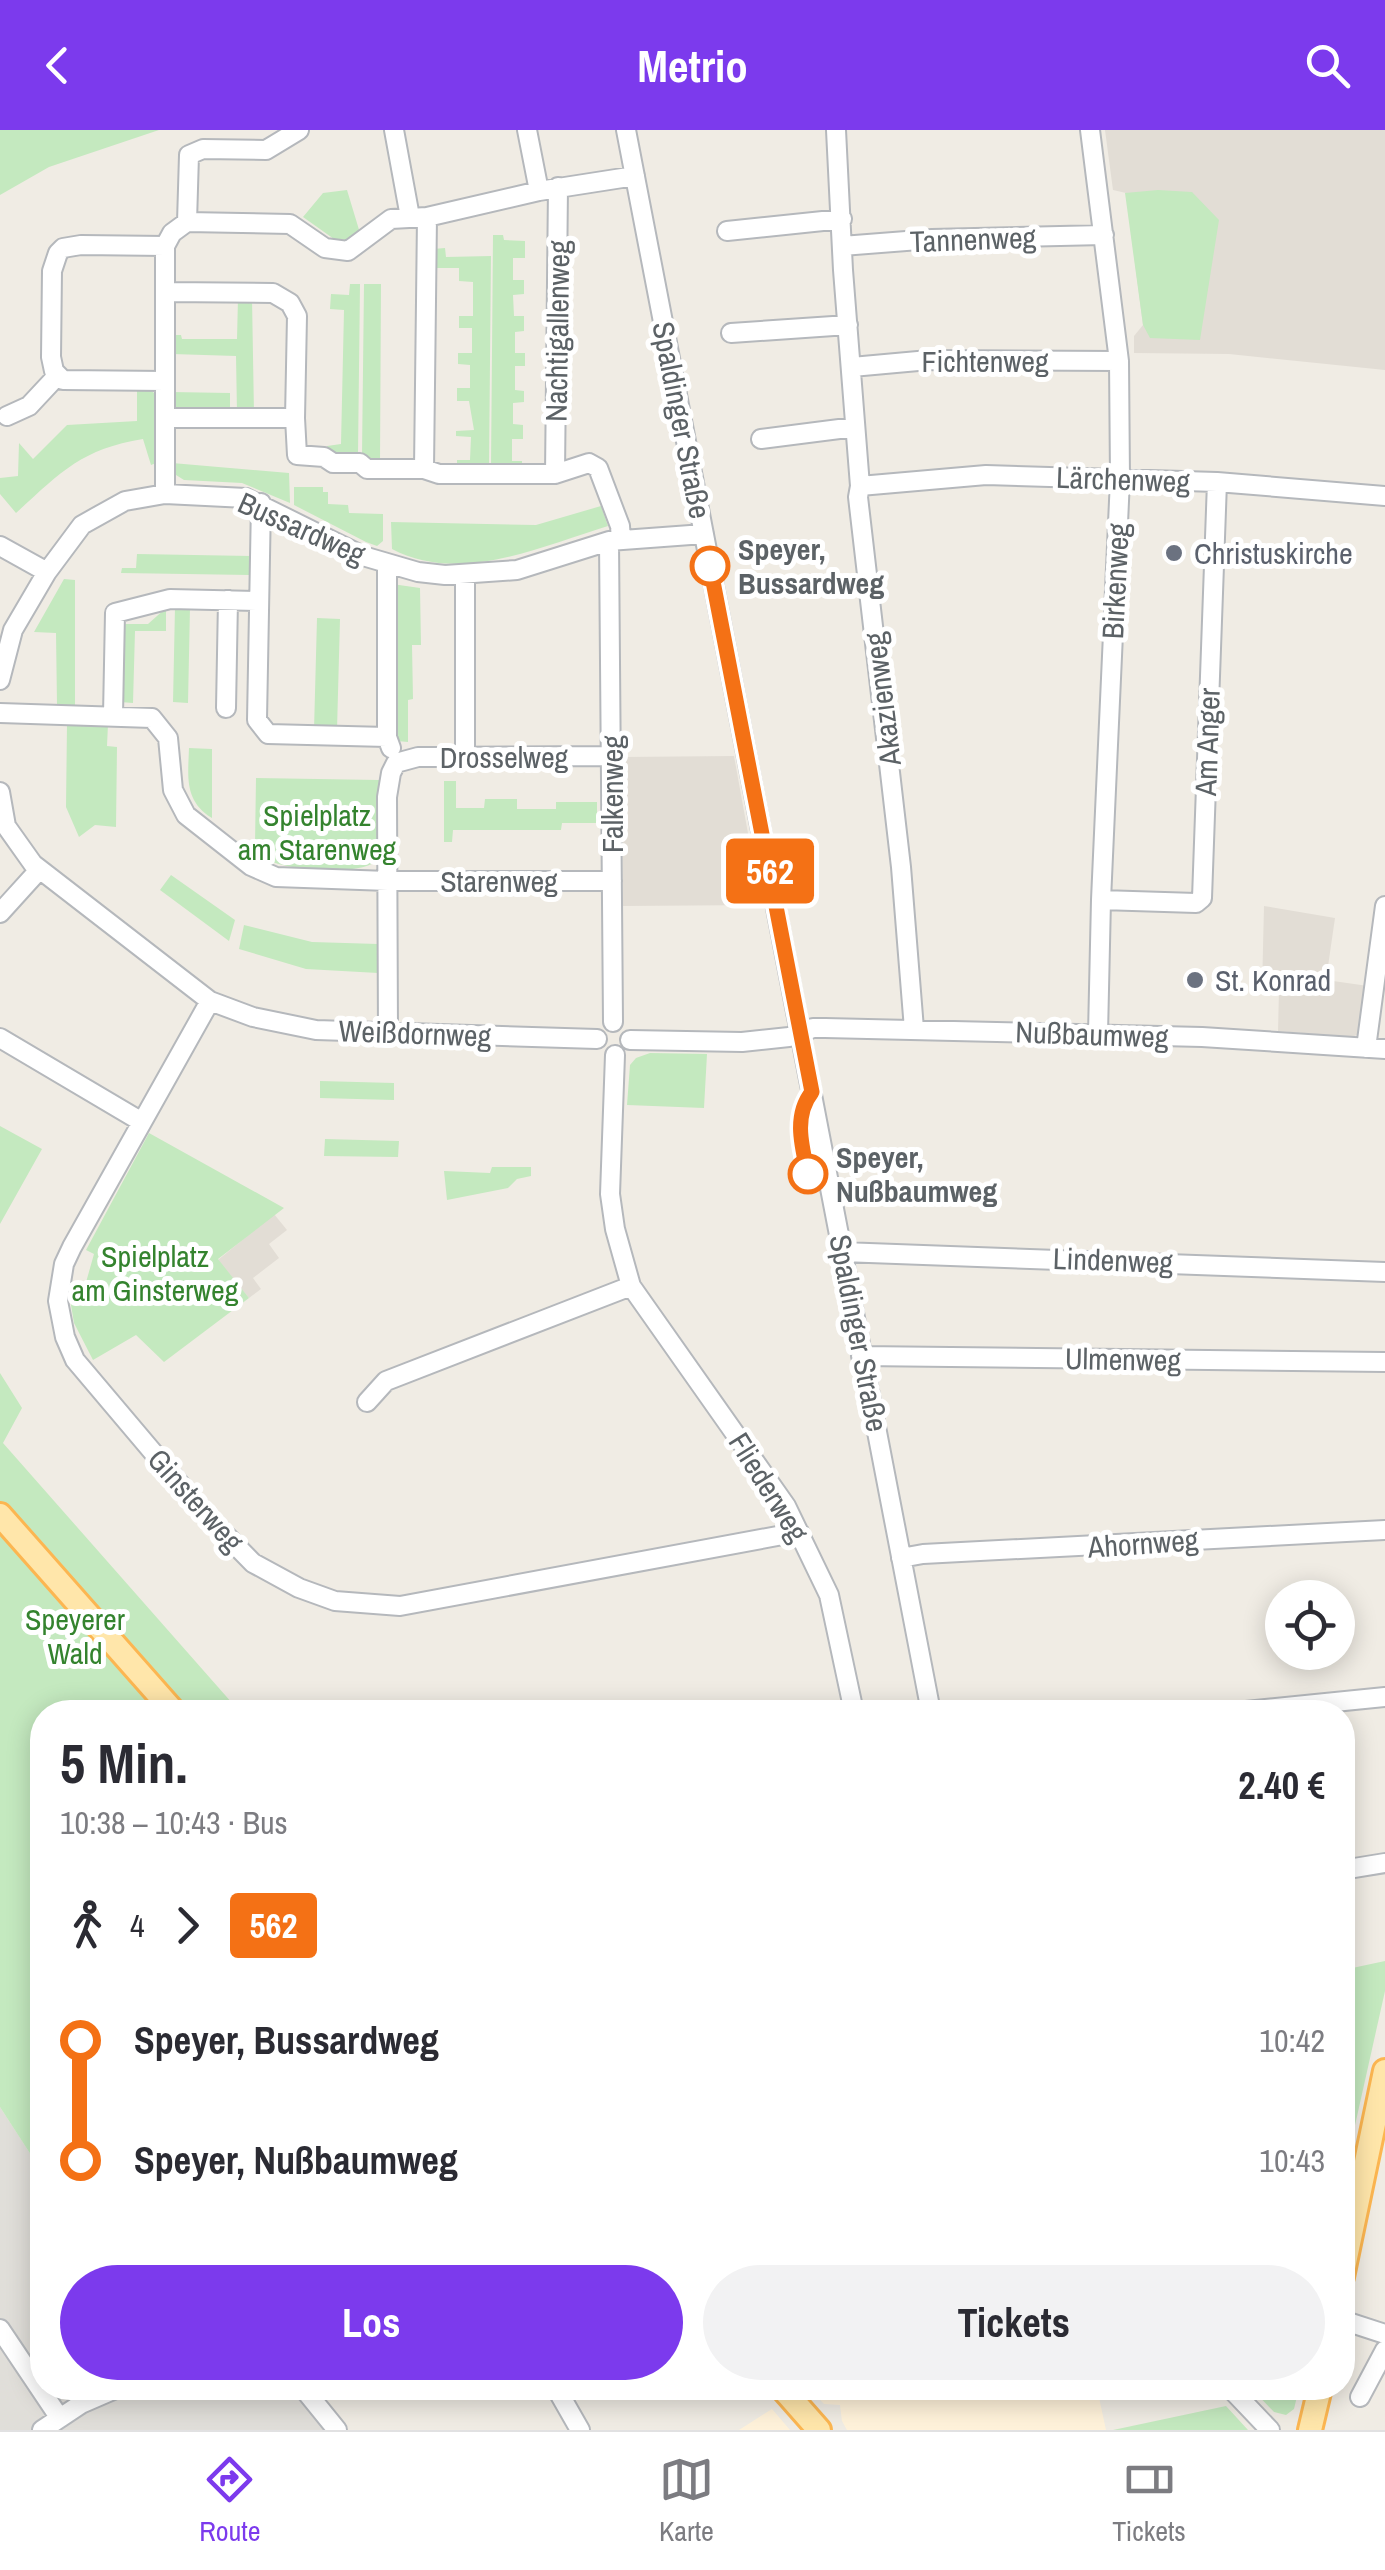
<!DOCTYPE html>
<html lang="de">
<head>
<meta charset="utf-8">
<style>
	:root { --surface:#fff; --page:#f2f2f3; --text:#2b2b33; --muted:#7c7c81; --line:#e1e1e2; --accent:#7c3aed }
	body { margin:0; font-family:"Archivo Narrow",sans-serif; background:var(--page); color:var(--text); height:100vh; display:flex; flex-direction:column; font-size:38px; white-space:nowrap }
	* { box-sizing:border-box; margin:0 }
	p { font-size:32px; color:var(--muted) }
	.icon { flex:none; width:55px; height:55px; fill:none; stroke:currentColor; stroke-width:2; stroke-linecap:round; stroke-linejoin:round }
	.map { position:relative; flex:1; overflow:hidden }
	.panel { position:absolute; left:30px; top:1570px; width:1325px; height:700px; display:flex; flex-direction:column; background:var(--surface); border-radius:40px; box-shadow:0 5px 25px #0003 }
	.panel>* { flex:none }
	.badge { padding:0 20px; border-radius:8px; font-size:35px; line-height:65px }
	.buttons { position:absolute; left:1265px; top:1450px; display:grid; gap:20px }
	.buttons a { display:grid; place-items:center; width:90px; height:90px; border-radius:50%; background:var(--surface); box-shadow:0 5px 25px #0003; font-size:50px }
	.map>.badge { position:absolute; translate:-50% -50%; box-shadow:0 0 0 5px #fff }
	.legs { display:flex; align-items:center; gap:15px; height:110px; padding:0 30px; font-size:32px }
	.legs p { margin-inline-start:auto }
	.headline { display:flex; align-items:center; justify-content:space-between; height:170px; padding:0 30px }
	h1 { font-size:55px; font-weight:800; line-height:75px }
	.action { display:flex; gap:20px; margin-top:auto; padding:20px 30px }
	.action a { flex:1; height:115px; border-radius:60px; background:var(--accent); color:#fff; font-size:40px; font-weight:800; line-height:115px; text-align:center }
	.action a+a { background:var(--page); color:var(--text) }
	ul { padding:0 30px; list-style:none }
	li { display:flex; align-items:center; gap:35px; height:120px; font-size:38px }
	li i { display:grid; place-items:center; width:15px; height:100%; margin:0 12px; background:currentColor }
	li i::after { content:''; width:25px; height:25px; margin:-12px; border:8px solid; border-radius:50%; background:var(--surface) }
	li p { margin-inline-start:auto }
	li:first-child i { background:linear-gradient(#0000 50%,currentColor 0) }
	li:last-child i { background:linear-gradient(currentColor 50%,#0000 0) }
	header { display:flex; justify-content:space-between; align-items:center; height:130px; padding:0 30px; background:var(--accent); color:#fff; font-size:45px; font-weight:800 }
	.tabs { display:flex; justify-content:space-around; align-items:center; height:140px; border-top:2px solid var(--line); background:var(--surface); font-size:28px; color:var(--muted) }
	.tabs a { display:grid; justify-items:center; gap:5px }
	.tabs .selected { color:var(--accent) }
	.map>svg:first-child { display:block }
</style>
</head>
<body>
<header><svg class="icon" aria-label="back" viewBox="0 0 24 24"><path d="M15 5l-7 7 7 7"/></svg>Metrio<svg class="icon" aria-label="search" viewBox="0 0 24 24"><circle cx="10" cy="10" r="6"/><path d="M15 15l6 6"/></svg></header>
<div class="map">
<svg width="1385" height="2300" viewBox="0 0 1385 2300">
	<rect width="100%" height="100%" fill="#f0ece4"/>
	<!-- commercial -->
	<path fill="#fff2da" d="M 809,2258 L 1097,2258 L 1106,2300 L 847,2300 L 842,2291 L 840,2275 L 824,2274 Z
		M 772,2279 L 790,2300 L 739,2300 Z"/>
	<!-- industrial -->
	<path fill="#e0ded9" d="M 0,1977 L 42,2042 L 42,2258 L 300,2258 L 333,2300 L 0,2300 Z"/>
	<!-- education -->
	<path fill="#e2ddd5" d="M 1105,0 L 1385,0 L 1385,240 L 1229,224 L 1134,223 L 1134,206 L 1143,195 L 1126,63 L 1113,60 Z
		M 734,626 L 761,775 L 623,776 L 622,627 Z
		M 1264,776 L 1335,788 L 1326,850 L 1368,856 L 1359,904 L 1352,907 L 1278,901 L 1279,861 L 1262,860 Z
		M 274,1084 L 287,1100 L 269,1114 L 279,1128 L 253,1148 L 261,1159 L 249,1168 L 218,1130 Z"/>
	<!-- green -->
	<path fill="#c4e9bf" d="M 0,0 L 159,0 L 49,37 L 0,65 Z
		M 347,60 L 360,103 L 350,110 L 334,109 L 303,87 L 323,63 Z
		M 1158,60 L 1192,62 L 1219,90 L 1200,210 L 1150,208 L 1143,195 L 1125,63 Z
		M 493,105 L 503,105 L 504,110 L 525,111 L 525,128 L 513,128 L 513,150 L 524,150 L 524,164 L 513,165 L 514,186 L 524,186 L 524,201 L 515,202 L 515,223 L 525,223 L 525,236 L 515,236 L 515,260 L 524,261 L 524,272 L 513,273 L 513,294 L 523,295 L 523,309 L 512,309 L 512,331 L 522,331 L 522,337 L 491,337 Z
		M 445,118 L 446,127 L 491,126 L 489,337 L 457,336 L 457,330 L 470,330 L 471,307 L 456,306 L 456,301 L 474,300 L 469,271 L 457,271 L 457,258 L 470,258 L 470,235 L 458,234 L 458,223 L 472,223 L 472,198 L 459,198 L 459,186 L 473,186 L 473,152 L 459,151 L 459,138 L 434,138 L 433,119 Z
		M 350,154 L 360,154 L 358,324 L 331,323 L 327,316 L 341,314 L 344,180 L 330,179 L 331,164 L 349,165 Z
		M 364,154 L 381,154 L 380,332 L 369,332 L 362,325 Z
		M 238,168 L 252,168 L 254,284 L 237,283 L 236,226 L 172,224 L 172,205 L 181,205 L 182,209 L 237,209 Z
		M 137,257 L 147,258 L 157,265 L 156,333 L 151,335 L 143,309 C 81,319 60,343 16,383 L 0,364 L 0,348 L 18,346 L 19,313 L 33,329 L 67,295 L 137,291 Z
		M 171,262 L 230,263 L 230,283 L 176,282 L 171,279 Z
		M 172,333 L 289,343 L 290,373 L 242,353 L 184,350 L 176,345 Z
		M 294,357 L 323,357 L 323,362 L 328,362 L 328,374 L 348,375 L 349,383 L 383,384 L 383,411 L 377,416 L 366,412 L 294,375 Z
		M 601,376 L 608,396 C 542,416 460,455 392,419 L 391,392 L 536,395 Z
		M 137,424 L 251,426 L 250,445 L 121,443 L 122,438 L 136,438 Z
		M 64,449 L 75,450 L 75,575 L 57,575 L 56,503 L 34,502 Z
		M 392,454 L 420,458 L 421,515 L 412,515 L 413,569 L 408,570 L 408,612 L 397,611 L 392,603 Z
		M 175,477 L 190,477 L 188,573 L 173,572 Z
		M 166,478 L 166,501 L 135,501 L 133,573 L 120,572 L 120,494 L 148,494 Z
		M 317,488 L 340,489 L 337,600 L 314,600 Z
		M 67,594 L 108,594 L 107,616 L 117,617 L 116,697 L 95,695 L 79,707 L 66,677 Z
		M 189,618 L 212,619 L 212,688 C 184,671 188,647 189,618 Z
		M 256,648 L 379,650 L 378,721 L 375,732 C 356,746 282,741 262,727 L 255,714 Z
		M 444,651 L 456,651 L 456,678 L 484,678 L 485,669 L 517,669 L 517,679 L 556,679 L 556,672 L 597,672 L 597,693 L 562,693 L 561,700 L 453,700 L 452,712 L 444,712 Z
		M 171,745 L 235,790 L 229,811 L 160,760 Z
		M 244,795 L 312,812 L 378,814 L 378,843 L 306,839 L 239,819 Z
		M 650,923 L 707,924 L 704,978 L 627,975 L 630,935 L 636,928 Z
		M 320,951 L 394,953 L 394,970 L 320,968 Z
		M 0,996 L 42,1019 L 0,1094 Z
		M 149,1003 L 284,1078 L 218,1129 L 249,1168 L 164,1232 L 136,1205 L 93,1230 L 74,1193 L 70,1169 L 81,1170 L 94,1124 L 86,1120 Z
		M 325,1009 L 399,1011 L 398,1027 L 324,1026 Z
		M 492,1037 L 531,1037 L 531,1046 L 517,1049 L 508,1058 L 447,1070 L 444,1041 L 490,1043 Z
		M 0,1243 L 22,1278 L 3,1313 L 240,1582 L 42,1582 L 42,2042 L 0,1977 Z
		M 1385,1831 L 1385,1861 L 1343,2049 L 1343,1840 Z
		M 1251,2258 L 1299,2258 L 1294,2279 L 1286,2285 L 1274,2282 Z
		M 1226,2276 L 1248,2300 L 1113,2300 Z"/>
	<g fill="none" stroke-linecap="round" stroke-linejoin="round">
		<defs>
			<path id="minor" d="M 394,0 L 410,87
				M 527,0 L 539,61
				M 626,0 L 931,1582
				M 836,0 L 843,140 L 860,356 L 858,367 L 901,737 L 914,899
				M 1090,0 L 1119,231 L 1120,349 L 1101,770 L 1098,904
				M 187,92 L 189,25 L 203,19 L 266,20 L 299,0
				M 727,101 L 842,89
				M 842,116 L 932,109 L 1104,105
				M 165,162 L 273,163 L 290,173 L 297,186 L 295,288
				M 731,203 L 848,195
				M 852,237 L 929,230 L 1119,231
				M 165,251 L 63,250 L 54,241 L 51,227 L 52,141 L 58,123 L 63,118 L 81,115 L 165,116
				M 7,286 L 29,276 L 57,246
				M 165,288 L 295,288 L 297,325 L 324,327 L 333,333 L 360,333 L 367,339 L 424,339 L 439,344 L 555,344 L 589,333 L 598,338 L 620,396 L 621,410
				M 761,309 L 855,297
				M 424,339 L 427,87
				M 555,344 L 558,57
				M 860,356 L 986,345 L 1217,352 L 1385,366
				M 165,364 L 165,116 L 172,103 L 187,92 L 290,94 L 325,118 L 348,121 L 391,89 L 427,87 L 539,61 L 635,46
				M 261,373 L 257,590 L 268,604 L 387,607
				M 609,411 L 613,892
				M 0,416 L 47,442
				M 387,434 L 387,607 L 391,618
				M 465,446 L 465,627
				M 0,550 L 13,500 L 47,442 L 82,395 L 125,371 L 165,364 L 246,368 L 363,426 L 418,442 L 445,445 L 517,440 L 609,411 L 704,404
				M 226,578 L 228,470
				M 0,583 L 152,588 L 168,608 L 173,660 L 186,685 L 251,736 L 276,747 L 388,751 L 612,751
				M 113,585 L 115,483 L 170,469 L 259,471
				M 0,662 L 6,696 L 33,734 L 210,871 L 253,887 L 316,900 L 597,909
				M 1101,770 L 1196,773 L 1202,768 L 1217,352
				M 0,783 L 39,740
				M 210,871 L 72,1117 L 64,1134 L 58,1171 L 65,1207 L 75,1230 L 206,1385 L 253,1433 L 299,1458 L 335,1471 L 400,1476 L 799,1402
				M 388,903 L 387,667 L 391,643 L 396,633 L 418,627 L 612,626
				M 0,908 L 142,992
				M 630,910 L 742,912 L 789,907 L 813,898 L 825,898 L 1202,907 L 1385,919
				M 1366,918 L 1385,776
				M 615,925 L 610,1064 L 615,1099 L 631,1156 L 786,1376 L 829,1465 L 854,1582
				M 842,1122 L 1385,1142
				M 861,1226 L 1385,1232
				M 367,1272 L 386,1251 L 631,1156
				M 901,1428 L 923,1424 L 1385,1400
				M 1236,1582 L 1385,1567
				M 1342,1740 L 1385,1733
				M 1342,2190 L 1385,2204
				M 0,2199 L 59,2287
				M 303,2258 L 337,2300
				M 556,2258 L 580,2300
				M 1230,2258 L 1270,2300
				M 1360,2267 L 1385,2220
				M 42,2300 L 81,2274 L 118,2258"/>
			<path id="major" d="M 0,1385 L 174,1582
				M 1342,2147 L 1385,1941
				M 782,2258 L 819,2300
				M 1310,2300 L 1320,2258"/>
		</defs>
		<!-- minor casing -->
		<use href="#minor" stroke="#b5b8bc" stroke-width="22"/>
		<!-- major casing -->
		<use href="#major" stroke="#fcb651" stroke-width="28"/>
		<!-- minor -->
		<use href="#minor" stroke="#fff" stroke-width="18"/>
		<!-- major -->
		<use href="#major" stroke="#ffe6aa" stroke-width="22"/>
	</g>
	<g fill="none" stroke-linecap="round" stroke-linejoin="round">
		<defs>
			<path id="line-1" d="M 710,436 L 812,962 C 793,986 802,1017 808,1044"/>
		</defs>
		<!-- line-1 casing -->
		<use href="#line-1" stroke="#fff" stroke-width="22"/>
		<!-- line-1 -->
		<use href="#line-1" stroke="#f47115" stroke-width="15"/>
	</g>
	<!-- markers -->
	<g fill="#6b7280" stroke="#fff" stroke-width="4">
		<circle cx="1174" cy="423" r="10"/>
		<circle cx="1195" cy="850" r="10"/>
	</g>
	<g fill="#fff" stroke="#f47115" stroke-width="5">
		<circle cx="710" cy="436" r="18"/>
		<circle cx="808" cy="1044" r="18"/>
	</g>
	<g text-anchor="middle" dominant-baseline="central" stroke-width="10" stroke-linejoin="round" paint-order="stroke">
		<!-- street labels -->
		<g font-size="30" fill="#5c6266" stroke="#fff">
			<text transform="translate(973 109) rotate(-2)">Tannenweg</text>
			<text transform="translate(557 201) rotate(-89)">Nachtigallenweg</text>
			<text x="985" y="231">Fichtenweg</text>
			<text transform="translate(682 290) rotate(79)">Spaldinger Straße</text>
			<text transform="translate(1123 349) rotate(2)">Lärchenweg</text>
			<text transform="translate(302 398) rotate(24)">Bussardweg</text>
			<text transform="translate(1115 451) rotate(-87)">Birkenweg</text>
			<text transform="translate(882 569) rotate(-97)">Akazienweg</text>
			<text transform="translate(1207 612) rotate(-88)">Am Anger</text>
			<text x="504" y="627">Drosselweg</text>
			<text transform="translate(612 664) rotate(-90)">Falkenweg</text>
			<text x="499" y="751">Starenweg</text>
			<text transform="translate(415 903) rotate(2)">Weißdornweg</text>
			<text transform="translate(1092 904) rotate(2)">Nußbaumweg</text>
			<text transform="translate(1113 1130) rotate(2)">Lindenweg</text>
			<text transform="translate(859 1203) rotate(79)">Spaldinger Straße</text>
			<text transform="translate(1123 1229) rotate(1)">Ulmenweg</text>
			<text transform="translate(769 1357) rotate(58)">Fliederweg</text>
			<text transform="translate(196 1370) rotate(48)">Ginsterweg</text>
			<text transform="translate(1143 1413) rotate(-4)">Ahornweg</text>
		</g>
		<!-- stop labels -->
		<g font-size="30" font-weight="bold" fill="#5c6266" stroke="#fff" text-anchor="start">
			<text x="738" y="419">Speyer,<tspan x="738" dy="34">Bussardweg</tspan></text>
			<text x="836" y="1027">Speyer,<tspan x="836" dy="34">Nußbaumweg</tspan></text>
		</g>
		<!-- worship labels -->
		<g font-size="30" fill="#5b616d" stroke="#fff" text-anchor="start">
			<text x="1194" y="423">Christuskirche</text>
			<text x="1215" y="850">St. Konrad</text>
		</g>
		<!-- park labels -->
		<g font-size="30" fill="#34832e" stroke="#fff">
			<text x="317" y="685">Spielplatz<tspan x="317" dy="34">am Starenweg</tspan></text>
			<text x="155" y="1126">Spielplatz<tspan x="155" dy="34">am Ginsterweg</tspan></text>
			<text x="75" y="1489">Speyerer<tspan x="75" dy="34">Wald</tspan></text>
		</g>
	</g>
</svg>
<div class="buttons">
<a><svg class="icon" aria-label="locate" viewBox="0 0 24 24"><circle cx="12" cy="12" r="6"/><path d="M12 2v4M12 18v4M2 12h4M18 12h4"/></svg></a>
</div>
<b class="badge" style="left:770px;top:741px;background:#f47115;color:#fff">562</b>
<section class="panel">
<div class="headline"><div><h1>5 Min.</h1><p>10:38 – 10:43 · Bus</p></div><b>2.40 €</b></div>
<div class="legs"><svg class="icon" aria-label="walk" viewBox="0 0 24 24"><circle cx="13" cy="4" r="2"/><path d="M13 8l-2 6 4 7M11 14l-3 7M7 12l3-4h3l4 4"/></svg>4<svg class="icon" aria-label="forward" viewBox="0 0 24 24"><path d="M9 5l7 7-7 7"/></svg><b class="badge" style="background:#f47115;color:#fff">562</b></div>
<ul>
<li><i style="color:#f47115"></i><b>Speyer, Bussardweg</b><p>10:42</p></li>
<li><i style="color:#f47115"></i><b>Speyer, Nußbaumweg</b><p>10:43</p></li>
</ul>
<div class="action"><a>Los</a><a>Tickets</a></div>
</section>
</div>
<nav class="tabs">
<a class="selected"><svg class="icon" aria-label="directions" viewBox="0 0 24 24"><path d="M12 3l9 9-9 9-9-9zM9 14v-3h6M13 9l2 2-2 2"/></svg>Route</a>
<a><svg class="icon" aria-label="map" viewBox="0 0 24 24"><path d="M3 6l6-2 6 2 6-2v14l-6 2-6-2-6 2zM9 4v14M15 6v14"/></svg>Karte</a>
<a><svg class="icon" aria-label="tickets" viewBox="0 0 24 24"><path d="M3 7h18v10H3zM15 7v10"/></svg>Tickets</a>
</nav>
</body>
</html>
